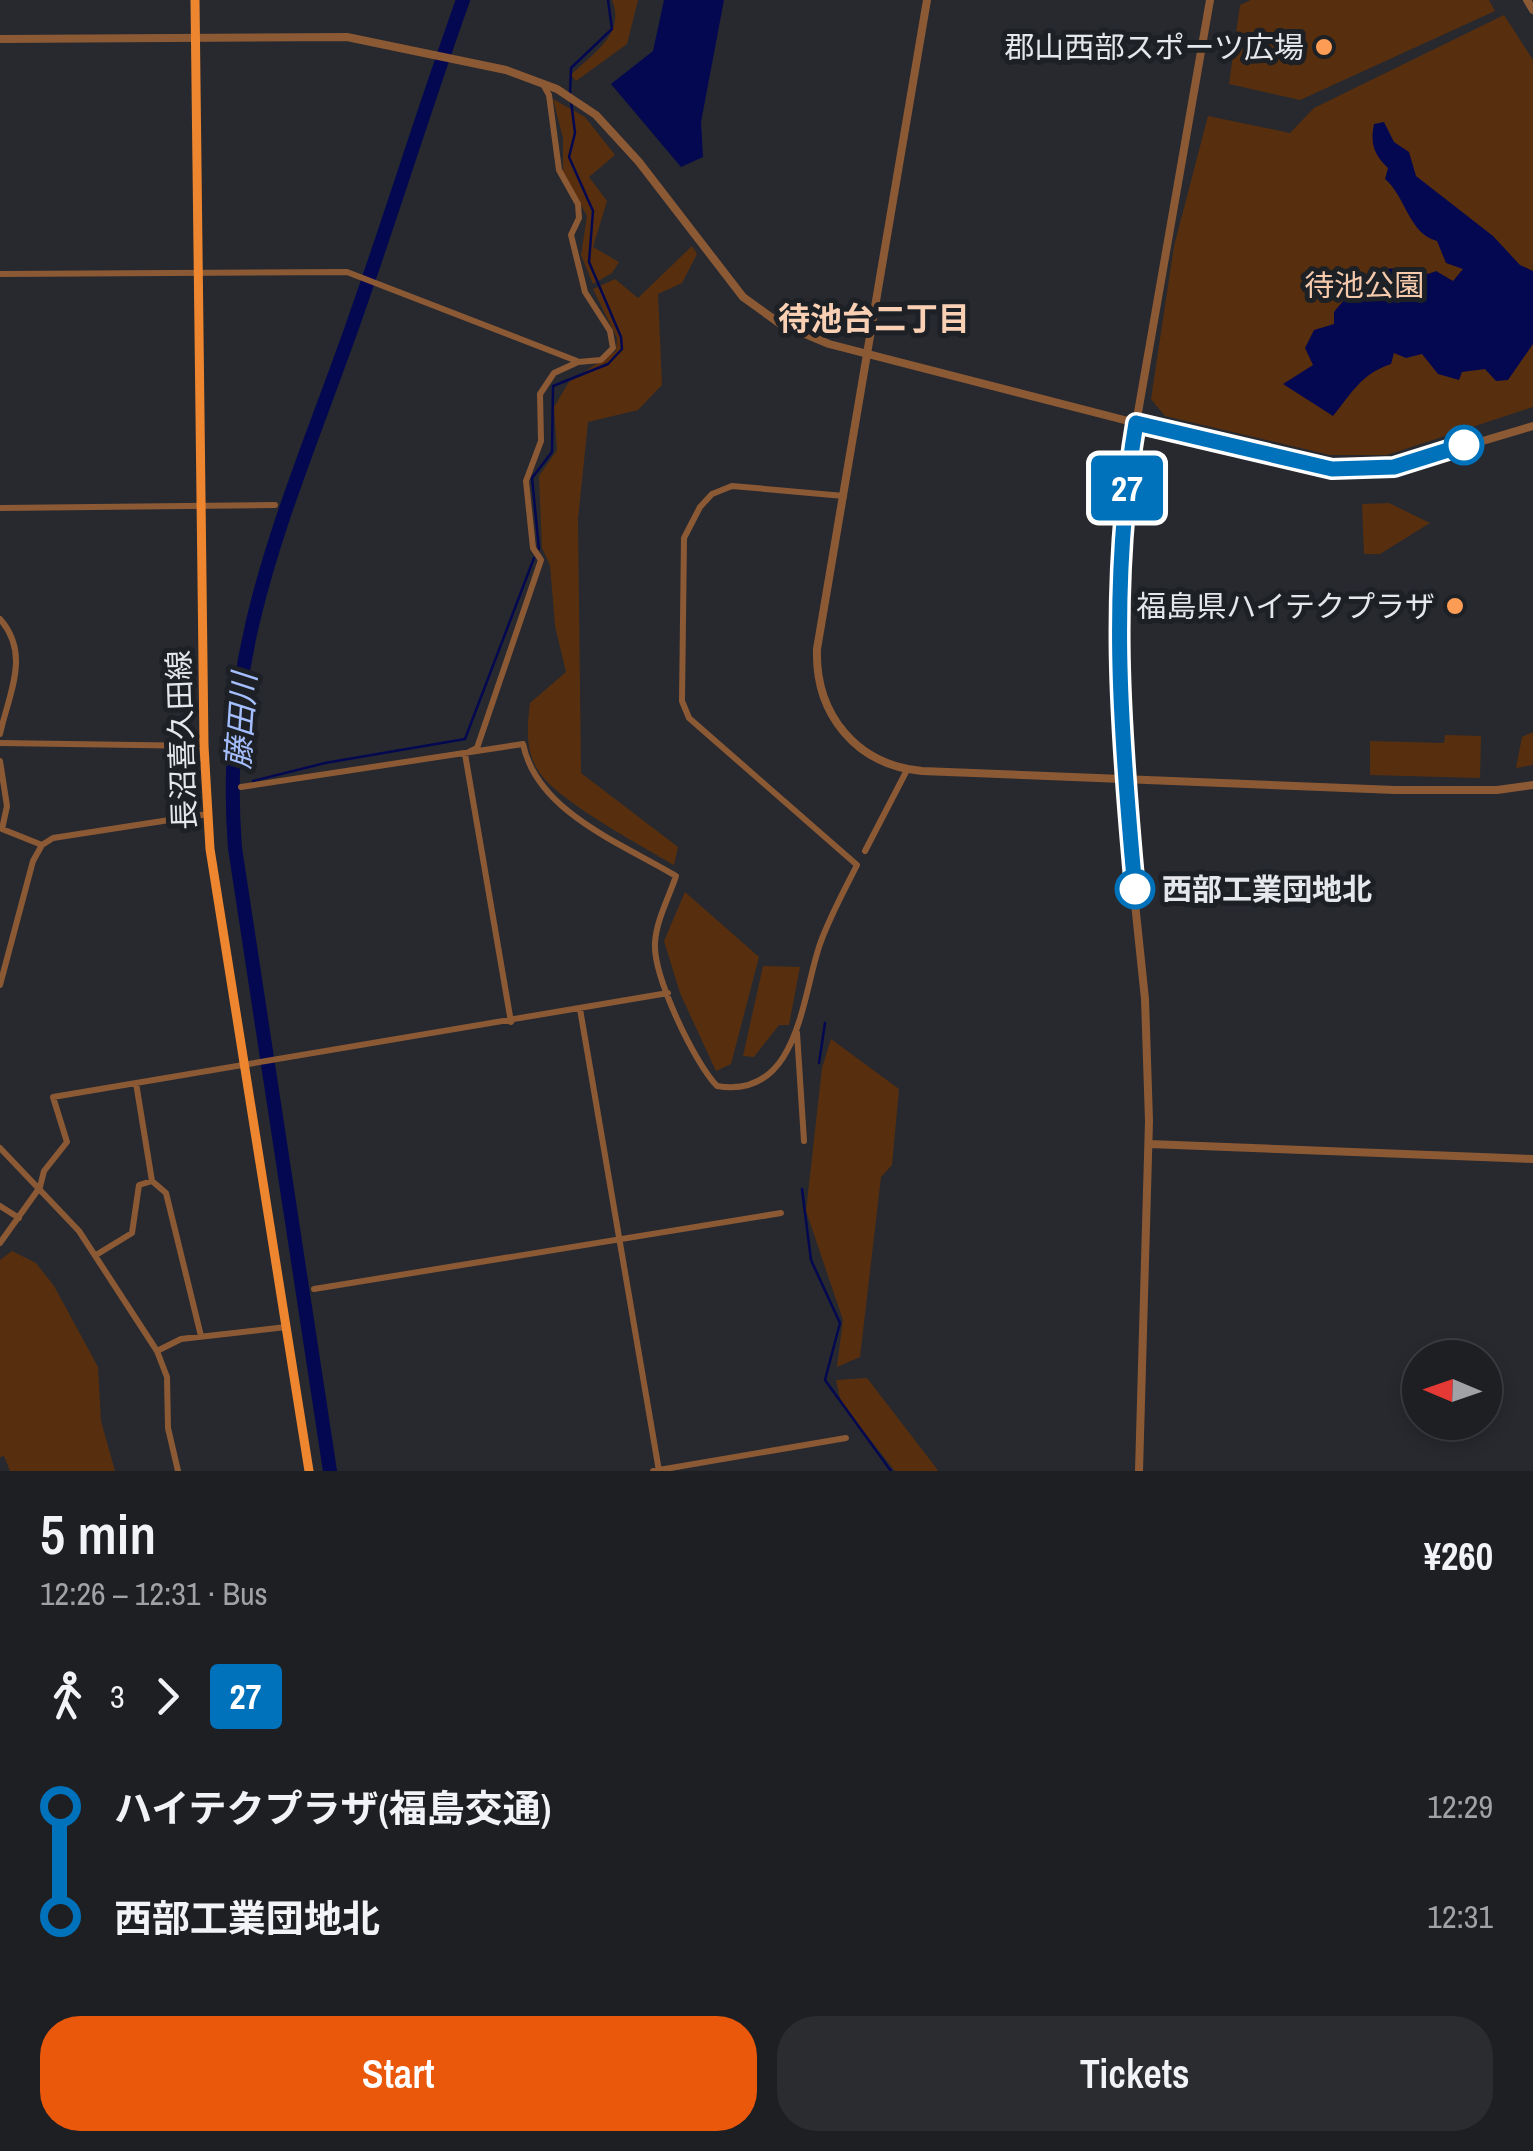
<!DOCTYPE html>
<html lang="en">
<head>
<meta charset="utf-8">
<style>
	:root { --surface:#1d1f23; --page:#2a2c30; --text:#f1f3f6; --muted:#a0a2a6; --line:#3b3d41; --accent:#ea580c }
	body { margin:0; font-family:"Archivo Narrow","Noto Sans JP",sans-serif; background:var(--page); color:var(--text); height:100vh; display:flex; flex-direction:column; font-size:38px; white-space:nowrap }
	* { box-sizing:border-box; margin:0 }
	p { font-size:32px; color:var(--muted) }
	.icon { flex:none; width:55px; height:55px; fill:none; stroke:currentColor; stroke-width:2; stroke-linecap:round; stroke-linejoin:round }
	.map { position:relative; height:1471px; overflow:hidden }
	.side { display:flex; flex-direction:column; background:var(--surface); flex:1 }
	.side>* { flex:none }
	.badge { padding:0 20px; border-radius:8px; font-size:35px; line-height:65px }
	.needle { width:65px; rotate:272deg }
	.tools { position:absolute; left:1402px; top:1340px; display:grid; gap:20px }
	.tools a { display:grid; place-items:center; width:100px; height:100px; border-radius:50%; background:var(--surface); box-shadow:0 5px 15px #0003,0 0 0 2px var(--line); font-size:50px }
	.map>.badge { position:absolute; translate:-50% -50%; box-shadow:0 0 0 5px #fff }
	.legs { display:flex; align-items:center; gap:15px; height:110px; padding:0 40px; font-size:32px }
	.legs p { margin-inline-start:auto }
	.summary { display:flex; align-items:center; justify-content:space-between; height:170px; padding:0 40px }
	h1 { font-size:55px; font-weight:600; line-height:75px }
	.action { display:flex; gap:20px; margin-top:auto; padding:20px 40px }
	.action a { flex:1; height:115px; border-radius:40px; background:var(--accent); color:#fff; font-size:40px; font-weight:600; line-height:115px; text-align:center }
	.action a+a { background:var(--page); color:var(--text) }
	ul { padding:0 40px; list-style:none }
	li { display:flex; align-items:center; gap:35px; height:110px; font-size:38px }
	li i { display:grid; place-items:center; width:15px; height:100%; margin:0 12px; background:currentColor }
	li i::after { content:''; width:25px; height:25px; margin:-12px; border:8px solid; border-radius:50%; background:var(--surface) }
	li p { margin-inline-start:auto }
	li:first-child i { background:linear-gradient(#0000 50%,currentColor 0) }
	li:last-child i { background:linear-gradient(currentColor 50%,#0000 0) }
	.map>svg:first-child { display:block }
</style>
</head>
<body>
<div class="map">
<svg width="1533" height="1471" viewBox="0 0 1533 1471">
	<rect width="100%" height="100%" fill="#27292f"/>
	<!-- green -->
	<path fill="#582f0e" d="M 612,0 L 638,0 L 627,44 L 576,81 L 571,75 C 593,53 626,34 612,0 Z
		M 1251,0 L 1489,0 L 1495,11 L 1300,100 L 1229,84 L 1240,5 Z
		M 1504,15 L 1533,60 L 1533,407 L 1387,455 L 1330,455 L 1165,416 L 1151,399 L 1174,246 L 1208,116 L 1290,133 L 1314,108 Z
		M 553,99 L 585,117 L 615,155 L 589,177 L 607,201 L 593,247 L 619,262 L 612,273 L 593,284 L 581,255 L 587,216 L 563,172 L 563,138 Z
		M 692,246 L 697,254 L 682,283 L 658,294 L 662,385 L 638,410 L 588,422 L 578,519 L 581,773 L 678,847 L 674,865 C 642,846 558,801 539,772 C 525,751 527,726 530,703 L 566,672 L 555,626 L 550,565 L 542,548 L 539,476 L 557,450 L 554,407 L 569,382 L 616,351 L 617,338 L 593,289 L 615,279 L 638,298 Z
		M 1389,503 L 1430,523 L 1380,554 L 1364,554 L 1362,504 Z
		M 1533,732 L 1533,765 L 1516,768 L 1522,737 Z
		M 1445,735 L 1481,736 L 1480,778 L 1370,775 L 1370,741 L 1444,743 Z
		M 685,892 L 759,957 L 731,1064 L 716,1071 L 680,993 L 664,941 Z
		M 763,966 L 800,967 L 789,1025 L 779,1025 L 754,1057 L 743,1056 Z
		M 831,1039 L 899,1089 L 892,1165 L 881,1177 L 860,1357 L 837,1367 L 843,1320 L 806,1211 L 822,1068 Z
		M 12,1251 L 36,1263 L 54,1286 L 98,1367 L 101,1421 L 115,1471 L 10,1471 L 4,1456 L 0,1457 L 0,1260 Z
		M 867,1378 L 937,1469 L 938,1471 L 895,1471 L 841,1403 L 836,1380 Z"/>
	<!-- water -->
	<path fill="#040851" d="M 664,0 L 724,0 L 701,122 L 703,157 L 681,167 L 611,84 L 653,51 Z
		M 1384,122 L 1394,142 L 1409,152 L 1416,176 L 1493,236 L 1520,265 L 1533,271 L 1533,344 L 1508,380 L 1496,381 L 1485,369 L 1462,372 L 1459,380 L 1438,374 L 1422,354 L 1406,358 L 1394,353 L 1391,364 C 1361,374 1352,393 1333,416 L 1283,384 L 1313,365 L 1305,348 L 1314,330 L 1334,324 L 1334,312 C 1354,289 1370,262 1405,270 C 1418,272 1424,277 1436,271 L 1453,281 L 1463,269 L 1446,263 L 1437,241 C 1409,234 1406,197 1385,179 L 1388,168 C 1374,155 1370,143 1374,124 Z"/>
	<g fill="none" stroke-linecap="round" stroke-linejoin="round">
		<!-- stream -->
		<path stroke="#040851" stroke-width="2.5" d="M 570,93 L 571,68 L 612,29 L 608,0
			M 539,549 L 532,478 L 552,452 L 553,386 L 608,364 L 622,349 L 621,337 L 589,262 L 593,211 L 569,157 L 575,133 L 571,101
			M 253,781 L 325,763 L 465,739 L 534,558
			M 819,1063 L 825,1023
			M 802,1189 L 811,1260 L 840,1323 L 825,1380 L 891,1471"/>
		<!-- river -->
		<path stroke="#040851" stroke-width="14" d="M 330,1471 L 235,848 C 219,650 287,510 351,330 C 390,220 424,109 463,0"/>
		<!-- minor -->
		<path stroke="#8c5935" stroke-width="6" d="M 0,274 L 347,272 L 577,361
			M 0,508 L 275,505
			M 0,619 C 31,654 9,693 0,734
			M 0,743 L 204,746
			M 0,761 L 7,806 L 2,829 L 42,845
			M 241,787 L 523,744 C 537,812 621,843 676,876 C 669,897 656,921 655,943 C 653,976 694,1062 717,1086 C 799,1100 802,995 820,944 C 830,916 844,891 857,865 L 689,718 L 682,701 L 684,538 L 700,507 L 712,494 L 732,486 L 844,496
			M 865,851 L 907,770
			M 0,985 L 33,861 L 42,845 L 53,838 L 208,814
			M 580,1009 L 659,1471
			M 511,1022 L 465,754 L 477,748 L 541,560 L 533,548 L 526,481 L 541,441 L 540,394 L 554,373 L 578,362 L 601,360 L 613,348 L 610,331 L 585,292 L 571,235 L 579,218 L 578,204 L 559,170 L 549,95 L 543,84
			M 797,1033 L 804,1141
			M 136,1083 L 152,1181 L 166,1193 L 201,1336
			M 0,1148 L 79,1231 L 157,1351 L 167,1377 L 168,1428 L 178,1471
			M 0,1206 L 19,1218
			M 0,1243 L 40,1187 L 44,1171 L 67,1142 L 53,1097 L 668,993
			M 96,1255 L 132,1233 L 139,1185 L 152,1181
			M 314,1289 L 781,1213
			M 157,1351 L 181,1339 L 286,1327
			M 653,1471 L 846,1438"/>
		<!-- tertiary -->
		<path stroke="#8c5935" stroke-width="8" d="M 927,0 L 817,649 C 815,714 856,765 922,771 L 1395,790 L 1497,790 L 1533,785
			M 1527,0 L 1533,10
			M 0,39 L 347,37 L 506,70 L 557,89 L 596,115 L 639,162 L 743,297 L 779,323 L 829,344 L 1136,423 L 1332,469 L 1395,467 L 1533,426
			M 1149,1144 L 1533,1159
			M 1139,1471 L 1149,1121 L 1145,999 L 1122,779 L 1120,553 L 1129,464 L 1210,0"/>
		<!-- primary -->
		<path stroke="#ee8630" stroke-width="9" d="M 195,0 L 204,746 L 210,849 L 309,1471"/>
	</g>
	<g fill="none" stroke-linecap="round" stroke-linejoin="round">
		<defs>
			<path id="line-1" d="M 1135,889 C 1120,727 1109,585 1136,423 L 1332,469 L 1394,467 L 1464,445"/>
		</defs>
		<!-- line-1 casing -->
		<use href="#line-1" stroke="#fff" stroke-width="22"/>
		<!-- line-1 -->
		<use href="#line-1" stroke="#0072bc" stroke-width="15"/>
	</g>
	<!-- markers -->
	<g fill="#fd9c55" stroke="#1d2025" stroke-width="4">
		<circle cx="1324" cy="47" r="10"/>
		<circle cx="1455" cy="606" r="10"/>
	</g>
	<g fill="#fff" stroke="#0072bc" stroke-width="5">
		<circle cx="1464" cy="445" r="18"/>
		<circle cx="1135" cy="889" r="18"/>
	</g>
	<g text-anchor="middle" dominant-baseline="central" stroke-width="10" stroke-linejoin="round" paint-order="stroke">
		<!-- poi labels -->
		<g font-size="30" fill="#e5e7eb" stroke="#1d2025" text-anchor="end">
			<text x="1304" y="47">郡山西部スポーツ広場</text>
			<text x="1435" y="606">福島県ハイテクプラザ</text>
		</g>
		<!-- park labels -->
		<g font-size="30" fill="#f4c9ac" stroke="#1d2025">
			<text x="1364" y="285">待池公園</text>
		</g>
		<!-- street labels -->
		<g font-size="30" fill="#e5e7eb" stroke="#1d2025">
			<text transform="translate(181 740) rotate(-92)">長沼喜久田線</text>
		</g>
		<!-- stop labels -->
		<g font-size="30" font-weight="bold" fill="#e5e7eb" stroke="#1d2025" text-anchor="start">
			<text x="1162" y="889">西部工業団地北</text>
		</g>
		<!-- neighbourhood labels -->
		<g font-size="32" font-weight="bold" fill="#fad0b5" stroke="#1d2025">
			<text x="874" y="318">待池台二丁目</text>
		</g>
		<!-- water labels -->
		<g font-size="32" font-style="italic" fill="#a5bffe" stroke="#1d2025">
			<text transform="translate(241 721) rotate(-86)">藤田川</text>
		</g>
	</g>
</svg>
<div class="tools">
<a><svg class="needle" viewBox="-14 -14 28 28"><path d="M0-13l5 13h-10z" fill="#e53935"/><path d="M0 13l5-13h-10z" fill="#a0a2a6"/></svg></a>
</div>
<b class="badge" style="left:1127px;top:488px;background:#0072bc;color:#fff">27</b>
</div>
<section class="side">
<div class="summary"><div><h1>5 min</h1><p>12:26 – 12:31 · Bus</p></div><b>¥260</b></div>
<div class="legs"><svg class="icon" aria-label="walk" viewBox="0 0 24 24"><circle cx="13" cy="4" r="2"/><path d="M13 8l-2 6 4 7M11 14l-3 7M7 12l3-4h3l4 4"/></svg>3<svg class="icon" aria-label="forward" viewBox="0 0 24 24"><path d="M9 5l7 7-7 7"/></svg><b class="badge" style="background:#0072bc;color:#fff">27</b></div>
<ul>
<li><i style="color:#0072bc"></i><b>ハイテクプラザ(福島交通)</b><p>12:29</p></li>
<li><i style="color:#0072bc"></i><b>西部工業団地北</b><p>12:31</p></li>
</ul>
<div class="action"><a>Start</a><a>Tickets</a></div>
</section>
</body>
</html>
